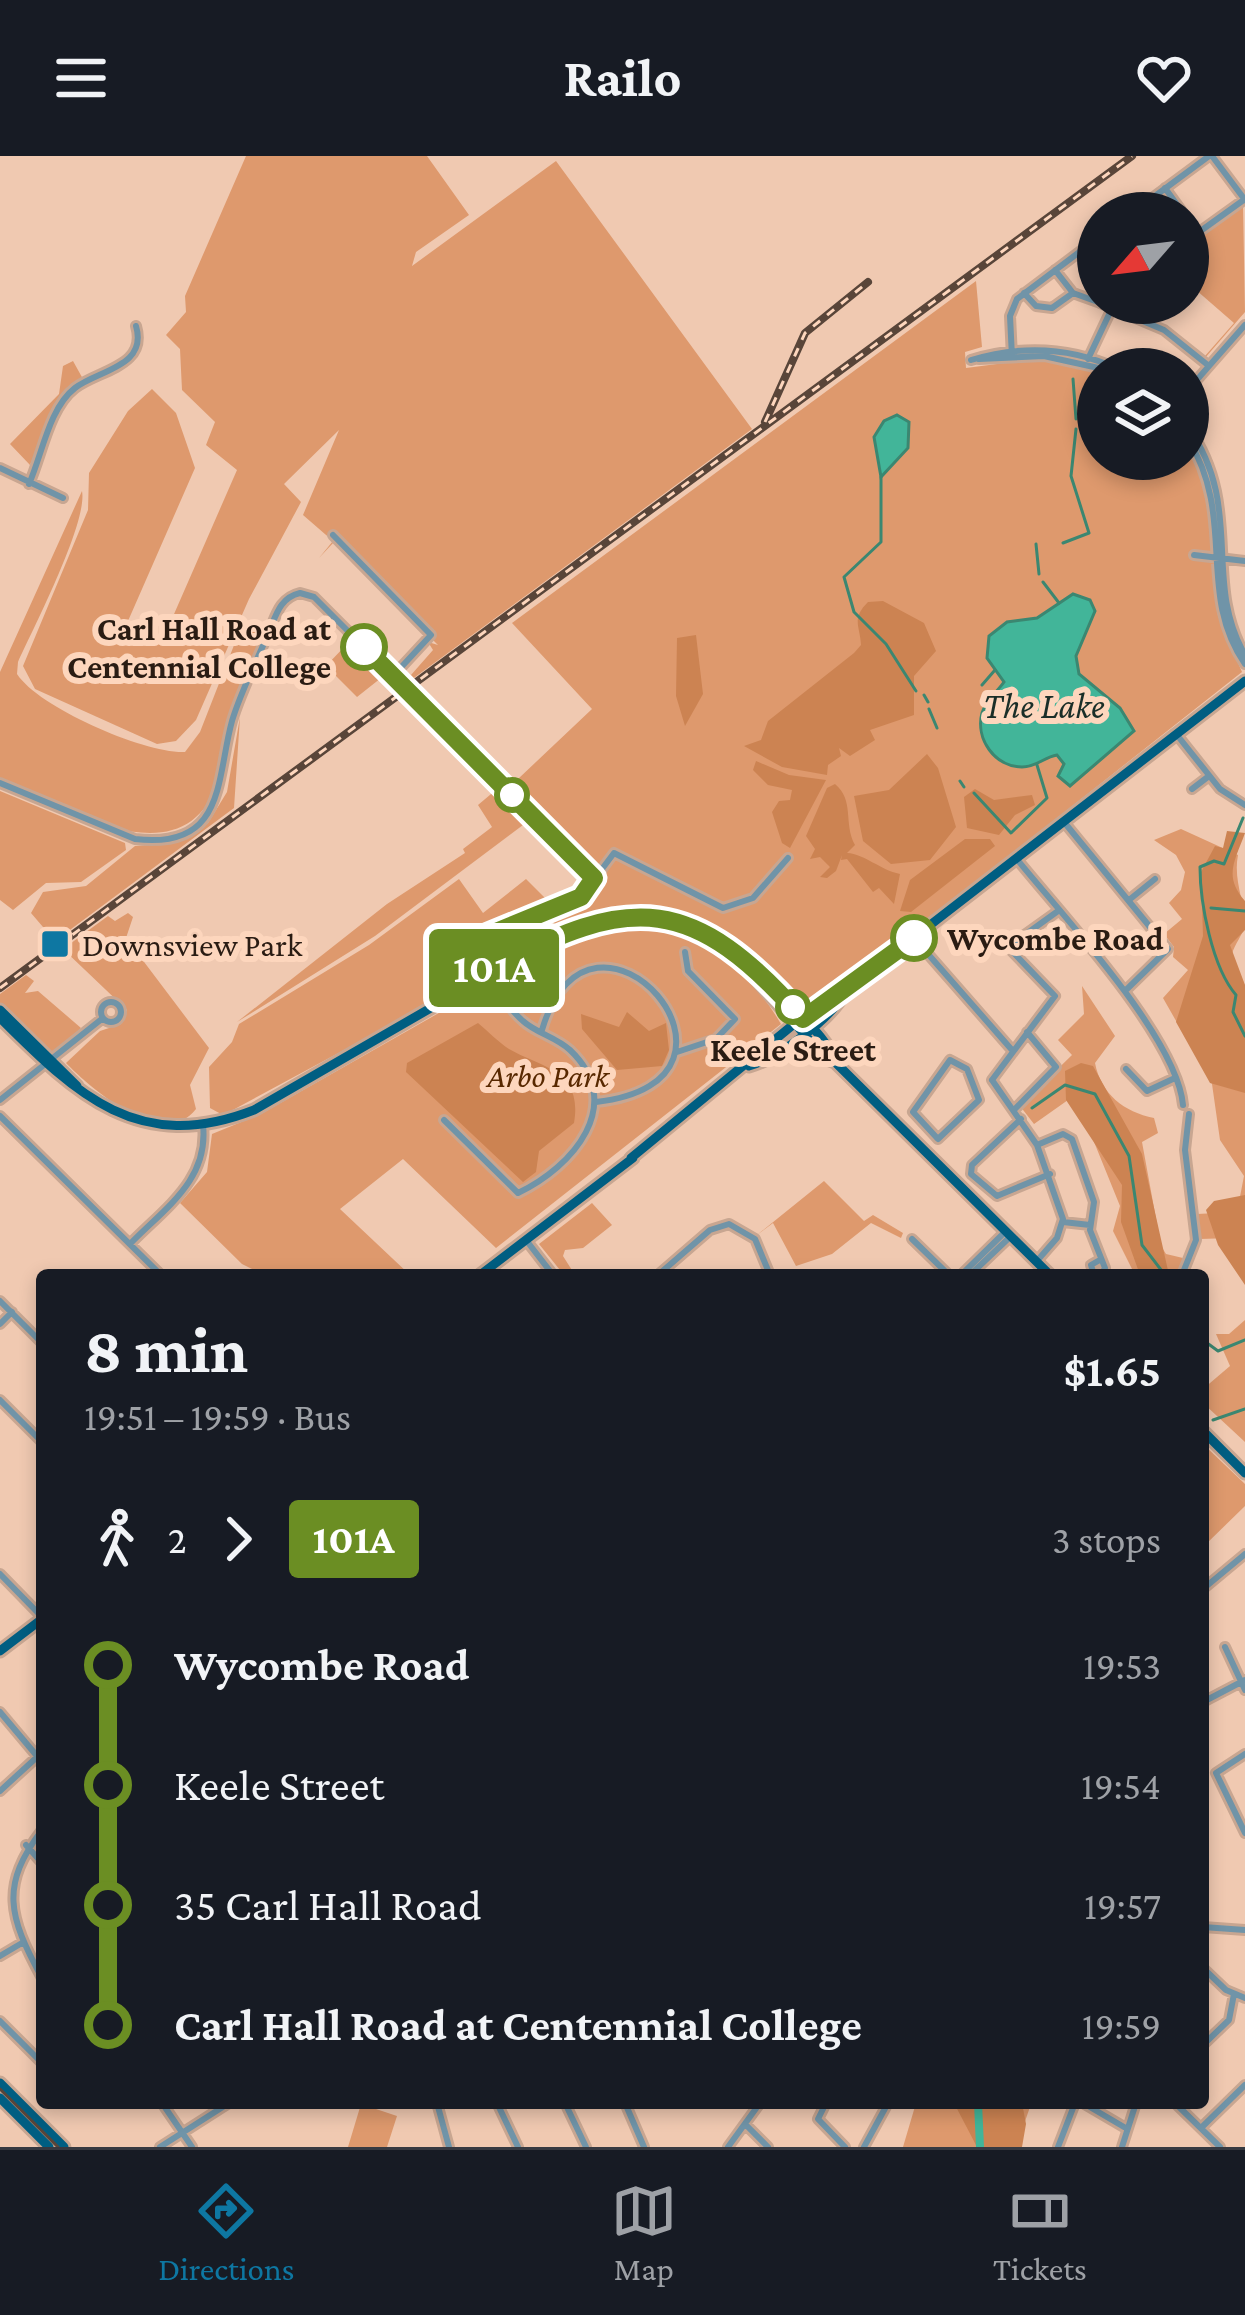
<!DOCTYPE html>
<html lang="en">
<head>
<meta charset="utf-8">
<style>
	:root { --surface:#171b24; --page:#20242c; --text:#f1f3f6; --muted:#9ea1a6; --line:#363941; --accent:#0e77a2 }
	body { margin:0; font-family:"Crimson Pro",serif; background:var(--page); color:var(--text); height:100vh; display:flex; flex-direction:column; font-size:45px; white-space:nowrap }
	* { box-sizing:border-box; margin:0 }
	p { font-size:39px; color:var(--muted) }
	.icon { flex:none; width:66px; height:66px; fill:none; stroke:currentColor; stroke-width:2; stroke-linecap:round; stroke-linejoin:round }
	.map { position:relative; flex:1; overflow:hidden }
	.panel { position:absolute; left:36px; top:1113px; width:1173px; height:840px; display:flex; flex-direction:column; background:var(--surface); border-radius:12px; box-shadow:0 6px 18px #0003 }
	.panel>* { flex:none }
	.badge { padding:0 24px; border-radius:9px; font-size:42px; line-height:78px }
	.needle { width:78px; rotate:242deg }
	.buttons { position:absolute; left:1077px; top:36px; display:grid; gap:24px }
	.buttons a { display:grid; place-items:center; width:132px; height:132px; border-radius:50%; background:var(--surface); box-shadow:0 6px 18px #0003; font-size:60px }
	.map>.badge { position:absolute; translate:-50% -50%; box-shadow:0 0 0 6px #fff }
	.legs { display:flex; align-items:center; gap:18px; height:132px; padding:0 48px; font-size:39px }
	.legs p { margin-inline-start:auto }
	.overview { display:flex; align-items:center; justify-content:space-between; height:204px; padding:0 48px }
	h1 { font-size:66px; font-weight:700; line-height:90px }
	ul { padding:0 48px; list-style:none }
	li { display:flex; align-items:center; gap:42px; height:120px; font-size:45px }
	li i { display:grid; place-items:center; width:18px; height:100%; margin:0 15px; background:currentColor }
	li i::after { content:''; width:30px; height:30px; margin:-15px; border:9px solid; border-radius:50%; background:var(--surface) }
	li p { margin-inline-start:auto }
	li:first-child i { background:linear-gradient(#0000 50%,currentColor 0) }
	li:last-child i { background:linear-gradient(currentColor 50%,#0000 0) }
	header { display:flex; justify-content:space-between; align-items:center; height:156px; padding:0 48px; background:var(--surface); font-size:54px; font-weight:700 }
	.menu { display:flex; justify-content:space-around; align-items:center; height:168px; border-top:3px solid var(--line); background:var(--surface); font-size:33px; color:var(--muted) }
	.menu a { display:grid; justify-items:center; gap:6px }
	.menu .current { color:var(--accent) }
	.map>svg:first-child { display:block }
</style>
</head>
<body>
<header><svg class="icon" aria-label="menu" viewBox="0 0 24 24"><path d="M4 6h16M4 12h16M4 18h16"/></svg>Railo<svg class="icon" aria-label="heart" viewBox="0 0 24 24"><path d="M12 20l-8-8c-3-5 5-10 8-4 3-6 11-1 8 4z"/></svg></header>
<div class="map">
<svg width="1245" height="1991" viewBox="0 0 1245 1991">
	<rect width="100%" height="100%" fill="#f0c9b1"/>
	<!-- green -->
	<path fill="#de996d" d="M 246,0 L 427,0 L 469,59 L 416,96 L 412,110 L 556,5 L 752,273 L 407,527 L 399,517 L 403,513 L 411,519 L 433,494 L 428,486 L 438,489 L 334,386 L 319,402 L 333,385 L 303,359 L 339,274 L 284,328 L 301,346 L 249,443 L 196,564 L 176,585 L 157,588 L 35,533 L 23,510 L 88,354 L 89,317 L 128,255 L 152,233 L 176,257 L 195,312 L 128,465 L 164,481 L 237,314 L 206,289 L 215,266 L 182,234 L 180,193 L 166,179 L 186,156 L 185,140 Z
		M 1243,48 L 1245,156 L 1205,202 L 1196,192 L 1205,200 L 1234,167 L 1188,127 L 1188,88 Z
		M 976,125 L 982,191 L 965,196 L 966,212 L 1036,203 L 1098,216 L 1098,303 L 1188,303 L 1188,290 L 1209,339 L 1218,460 L 1242,516 L 905,782 L 805,854 C 783,846 754,801 729,785 C 676,750 605,747 548,776 C 529,785 510,800 490,804 L 487,791 L 494,780 L 584,748 L 600,730 L 516,638 L 524,630 L 518,623 L 592,553 L 512,467 Z
		M 73,205 L 83,223 L 57,248 L 30,309 L 10,288 L 59,238 L 63,210 Z
		M 82,335 C 88,366 33,473 18,506 L 17,518 C 39,552 146,598 185,596 L 200,576 L 238,479 L 248,472 L 263,481 C 253,506 238,531 230,557 C 223,578 226,601 220,621 C 186,729 66,653 0,622 L 0,516 Z
		M 347,488 L 381,522 L 357,541 L 326,510 Z
		M 240,561 L 234,652 L 55,785 L 31,757 L 43,736 L 86,730 L 135,690 L 175,687 L 208,667 L 227,636 Z
		M 497,633 L 527,666 L 375,780 L 237,866 L 387,748 L 465,697 L 463,693 L 492,671 L 478,649 Z
		M 0,635 L 125,687 L 126,694 L 81,726 L 46,727 L 13,754 L 0,744 Z
		M 1181,673 L 1238,699 C 1233,724 1245,746 1245,770 C 1242,780 1235,787 1232,798 L 1245,830 L 1245,1122 L 1232,1082 L 1200,1083 L 1197,1058 L 1237,1056 L 1244,1020 L 1220,984 L 1212,928 L 1163,842 L 1188,814 L 1173,801 L 1174,791 L 1164,778 L 1182,763 L 1169,747 L 1181,734 L 1185,716 L 1176,699 L 1154,684 Z
		M 459,723 L 483,757 L 526,723 L 551,748 L 485,774 L 477,791 L 483,812 L 422,852 L 231,955 L 221,958 L 210,952 L 209,911 L 232,886 L 239,868 L 369,789 Z
		M 128,757 L 133,761 L 126,782 L 209,892 L 190,929 L 196,953 C 163,996 88,930 66,907 L 100,875 L 121,868 L 127,854 L 63,793 L 108,760 L 115,765 Z
		M 641,772 C 706,779 748,813 781,868 L 496,1092 L 403,1003 L 340,1053 L 410,1119 L 264,1119 L 242,1108 L 180,1047 L 207,1016 L 212,978 L 261,958 L 555,791 L 593,776 Z
		M 26,819 L 34,825 L 25,837 L 38,835 L 81,872 L 56,896 L 48,895 L 0,847 L 0,838 Z
		M 1082,830 L 1115,880 L 1095,907 C 1101,938 1124,956 1154,962 L 1158,977 L 1142,986 L 1161,1090 L 1166,1098 L 1183,1102 L 1176,1119 L 1135,1119 L 1113,1075 L 1120,1050 L 1090,976 L 1068,944 L 1034,968 L 1020,950 L 1072,899 L 1058,884 L 1084,858 Z
		M 824,1025 L 864,1065 L 873,1059 L 903,1077 L 901,1082 L 871,1067 L 832,1098 L 796,1110 L 773,1067 L 757,1079 Z
		M 592,1047 L 612,1069 L 583,1092 L 565,1094 L 563,1100 L 575,1119 L 564,1119 L 539,1088 Z
		M 1245,1164 L 1245,1286 L 1203,1247 L 1203,1233 L 1230,1210 L 1216,1178 L 1229,1178 Z
		M 1203,1288 L 1245,1328 L 1245,1350 L 1203,1391 Z
		M 916,1947 L 1027,1947 L 1030,1951 L 1016,1991 L 903,1991 Z
		M 361,1948 L 397,1960 L 387,1991 L 348,1991 Z"/>
	<!-- forest -->
	<path fill="#cc8352" d="M 883,445 L 924,467 L 936,495 L 914,520 L 914,559 L 870,574 L 875,584 L 850,600 L 839,592 L 841,600 L 828,609 L 827,619 L 782,611 L 744,590 L 761,584 L 768,565 L 854,497 L 861,489 C 860,469 851,463 868,446 Z
		M 696,479 L 703,538 L 685,570 L 676,540 L 677,482 Z
		M 927,598 L 938,612 L 956,671 L 930,704 L 891,708 L 863,685 L 854,640 L 889,634 Z
		M 756,605 L 789,619 L 826,624 L 790,692 L 782,687 L 772,656 L 779,645 L 790,644 L 792,634 L 768,629 L 753,614 Z
		M 835,628 C 855,645 843,667 855,689 L 847,697 C 865,698 880,714 900,718 L 894,748 L 879,732 L 873,736 L 847,703 L 841,704 L 842,699 L 836,715 L 827,722 L 820,721 L 830,711 L 820,701 L 810,703 L 815,693 L 806,680 L 827,632 Z
		M 975,633 L 994,644 L 1032,639 L 1035,649 L 1015,659 L 999,679 L 967,672 L 964,641 Z
		M 1227,675 L 1245,677 C 1235,705 1223,720 1245,745 L 1245,774 L 1230,789 L 1245,829 L 1245,937 L 1210,927 L 1176,866 L 1203,780 L 1201,716 L 1215,690 L 1223,692 Z
		M 965,683 L 990,683 L 995,690 L 911,756 L 900,755 L 910,724 Z
		M 627,856 L 649,875 L 666,867 L 669,894 L 662,910 L 617,914 L 582,873 L 581,858 L 619,871 Z
		M 478,867 C 488,875 498,886 509,893 C 542,912 583,914 574,967 L 539,995 L 536,1016 L 523,1026 L 406,916 L 407,907 Z
		M 1081,907 L 1093,910 L 1142,998 L 1169,1119 L 1140,1119 L 1121,1066 L 1122,1029 L 1066,944 L 1065,915 Z
		M 1245,1039 L 1245,1129 L 1218,1089 L 1206,1054 L 1214,1045 Z
		M 954,1947 L 1022,1947 L 1026,1968 L 1022,1991 L 977,1991 Z"/>
	<!-- water -->
	<path fill="#42b599" stroke="#3b8771" stroke-width="3" d="M 897,259 L 909,266 L 908,292 L 881,321 L 874,281 L 884,265 Z
		M 1073,438 L 1090,444 L 1095,455 L 1076,500 L 1079,518 L 1120,552 L 1134,575 L 1070,630 L 1058,620 L 1064,608 L 1057,599 C 1044,601 1037,611 1022,611 C 995,611 975,583 982,557 C 986,544 997,536 1004,526 L 987,502 L 989,480 L 1007,466 L 1037,462 Z"/>
	<g fill="none" stroke-linecap="round" stroke-linejoin="round">
		<!-- stream -->
		<path stroke="#3b8771" stroke-width="3" d="M 1073,223 L 1076,263
			M 881,321 L 881,386 L 844,421 L 854,456 L 886,488 L 916,535
			M 1063,387 L 1089,377 L 1071,320 L 1076,273
			M 1036,388 L 1039,418
			M 1043,426 L 1059,447
			M 982,529 L 995,514
			M 924,539 L 928,546
			M 929,553 L 937,572
			M 960,625 L 964,631
			M 974,637 L 1011,677 L 1047,642 L 1037,609
			M 1243,662 L 1224,708 L 1214,705 L 1200,711 C 1200,747 1212,811 1236,839 L 1233,856 L 1245,880
			M 1211,752 L 1245,755
			M 1032,952 L 1065,929 L 1095,938 L 1129,1000 L 1142,1089 L 1165,1119
			M 1203,1184 L 1218,1195 L 1245,1184
			M 1213,1264 L 1245,1253"/>
		<!-- river -->
		<path stroke="#42b599" stroke-width="8" d="M 978,1947 L 980,1991"/>
		<defs>
			<path id="minor" d="M 1212,0 L 1245,44
				M 1165,32 L 1183,57
				M 1132,57 L 1209,0
				M 1188,84 L 1245,43
				M 1055,114 L 1073,137 L 1098,146
				M 1024,137 L 1036,150 L 1052,152 L 1073,137
				M 1100,147 L 1164,174 L 1209,210
				M 1012,201 L 1010,160 L 1017,143 L 1098,82
				M 979,203 L 1044,200 L 1103,213
				M 1088,203 L 1113,150
				M 971,204 C 1021,189 1069,190 1118,213
				M 1188,234 L 1245,169
				M 1188,271 C 1245,352 1202,425 1245,499
				M 1188,283 C 1237,362 1196,437 1245,508
				M 0,312 L 63,342
				M 29,328 C 42,299 49,252 75,232 C 98,214 148,211 136,170
				M 333,379 L 431,479 L 393,520
				M 1194,399 L 1245,405
				M 1177,579 L 1220,633 L 1245,649
				M 0,627 L 135,683 C 226,694 216,623 232,565 C 241,535 256,507 268,478 C 276,460 279,442 300,437 L 314,441 L 594,722
				M 1192,633 L 1209,620
				M 1064,666 L 1168,793 L 1126,834
				M 1016,702 C 1060,757 1177,881 1183,949
				M 1129,744 L 1155,723
				M 518,768 L 581,741 L 614,697 L 723,752 L 753,742 L 788,702
				M 914,782 L 1012,894
				M101 856a10 10 0 1 1 20 0a10 10 0 1 1-20 0Z
				M 542,874 C 591,707 783,925 596,946
				M 677,896 L 716,883 L 735,863 L 688,815 L 685,796
				M 950,904 L 967,913 L 979,944 L 938,983 L 913,956 Z
				M 1126,913 L 1147,935 L 1175,922
				M 992,924 L 1055,840 L 1008,791 L 1058,755
				M 992,924 L 1037,989 L 1063,1063 L 1057,1082 L 1036,1106
				M 0,944 L 103,862
				M 1014,954 L 1056,911 L 1027,876
				M 0,960 L 161,1119
				M 1021,963 L 972,1009 L 971,1018 L 997,1040 L 1050,1018
				M 444,964 L 518,1037 C 573,1011 627,948 570,894 C 556,881 536,877 523,865 C 505,850 488,815 482,793 L 490,777 L 542,758
				M 1037,989 L 1063,978 L 1072,983 L 1094,1046 L 1090,1074 L 1105,1112 L 1101,1119
				M 1063,1066 L 1090,1069
				M 912,1083 L 949,1119
				M 526,1084 L 553,1119
				M 130,1088 C 165,1052 209,1024 203,969
				M 658,1119 L 710,1074 L 729,1068 L 755,1083 L 770,1119
				M 961,1119 L 1005,1076
				M 970,1119 L 1010,1081
				M 1094,1119 L 1091,1109 L 1098,1105
				M 1182,1119 L 1196,1084 L 1185,994 L 1189,958
				M 0,1145 L 42,1187
				M 0,1168 L 12,1156
				M 0,1244 L 42,1286
				M 0,1418 L 42,1461
				M 1203,1433 L 1245,1398
				M 1225,1491 L 1245,1534
				M 1203,1546 L 1245,1524
				M 0,1556 L 42,1606
				M 1245,1598 L 1216,1617 L 1245,1677
				M 0,1635 L 36,1602
				M 42,1674 C 0,1729 8,1760 42,1822
				M 26,1689 L 42,1707
				M 1203,1771 L 1245,1774
				M 0,1800 L 22,1787
				M 1203,1812 L 1226,1834 L 1245,1842
				M 0,1865 L 42,1907
				M 1203,1889 L 1229,1864 L 1234,1838
				M 75,1947 L 87,1947
				M 162,1947 L 192,1991
				M 437,1947 L 449,1991
				M 497,1947 L 518,1991
				M 565,1947 L 586,1991
				M 625,1947 L 644,1991
				M 826,1947 L 818,1963 L 845,1991
				M 1083,1947 L 1124,1971
				M 1175,1947 L 1220,1991
				M 746,1969 L 768,1991
				M 1201,1972 L 1245,1929
				M 160,1991 L 229,1947
				M 728,1991 L 760,1947
				M 864,1991 L 888,1947
				M 1058,1991 L 1075,1947
				M 1122,1991 L 1136,1947"/>
			<path id="major" d="M 709,786 L 743,808 L 825,902 L 835,906 L 1050,1119
				M 454,843 L 550,789
				M 0,854 L 77,930
				M 0,862 C 77,939 139,999 254,954 L 559,778 C 651,737 728,779 789,848 C 806,866 827,882 835,906
				M 749,910 C 778,902 832,863 845,835
				M 631,1002 L 794,868 L 845,835 L 1245,525
				M 480,1119 L 633,1002
				M 1203,1275 L 1245,1317
				M 0,1495 L 42,1463
				M 0,1927 L 64,1991
				M 0,1942 L 49,1991"/>
		</defs>
		<!-- minor casing -->
		<use href="#minor" stroke="#c8a691" stroke-width="12"/>
		<!-- major casing -->
		<use href="#major" stroke="#c8a691" stroke-width="15"/>
		<!-- minor -->
		<use href="#minor" stroke="#7094a8" stroke-width="6"/>
		<!-- major -->
		<use href="#major" stroke="#005e82" stroke-width="9"/>
		<!-- tram -->
		<path stroke="#594539" stroke-width="3" d="M 0,1933 L 58,1991"/>
		<defs>
			<path id="rail" d="M 765,266 L 805,177 L 868,126
				M 0,832 L 1132,0"/>
		</defs>
		<!-- rail casing -->
		<use href="#rail" stroke="#594539" stroke-width="8"/>
		<!-- rail -->
		<use href="#rail" stroke="#fdd6bd" stroke-width="3" stroke-dasharray="9" stroke-linecap="butt"/>
	</g>
	<g fill="none" stroke-linecap="round" stroke-linejoin="round">
		<defs>
			<path id="line-1" d="M 364,491 L 594,722 L 581,741 L 486,780 L 482,793 L 491,814 C 631,736 694,739 803,863 L 914,782"/>
		</defs>
		<!-- line-1 casing -->
		<use href="#line-1" stroke="#fff" stroke-width="27"/>
		<!-- line-1 -->
		<use href="#line-1" stroke="#6b8e23" stroke-width="18"/>
	</g>
	<!-- markers -->
	<g fill="#fff" stroke="#6b8e23" stroke-width="6">
		<circle cx="364" cy="491" r="21"/>
		<circle cx="512" cy="639" r="15"/>
		<circle cx="914" cy="782" r="21"/>
		<circle cx="793" cy="851" r="15"/>
	</g>
	<rect fill="#0e77a2" stroke="#fdd6bd" stroke-width="4.5" x="40" y="773" width="30" height="30" rx="6"/>
	<g text-anchor="middle" dominant-baseline="central" stroke-width="12" stroke-linejoin="round" paint-order="stroke">
		<!-- stop labels -->
		<g font-size="33" font-weight="bold" fill="#2a1c13" stroke="#fdd6bd" text-anchor="end">
			<text x="331" y="472">Carl Hall Road at<tspan x="331" dy="38">Centennial College</tspan></text>
			<text x="947" y="782" text-anchor="start">Wycombe Road</text>
			<text x="793" y="893" text-anchor="middle">Keele Street</text>
		</g>
		<!-- poi labels -->
		<g font-size="33" fill="#2a1c13" stroke="#fdd6bd" text-anchor="start">
			<text x="82" y="788">Downsview Park</text>
		</g>
		<!-- park labels -->
		<g font-size="33" font-style="italic" fill="#582800" stroke="#fdd6bd">
			<text x="548" y="919">Arbo Park</text>
		</g>
		<!-- water labels -->
		<g font-size="36" font-style="italic" fill="#1a2e28" stroke="#fdd6bd">
			<text x="1044" y="550">The Lake</text>
		</g>
	</g>
</svg>
<div class="buttons">
<a><svg class="needle" viewBox="-14 -14 28 28"><path d="M0-13l5 13h-10z" fill="#e53935"/><path d="M0 13l5-13h-10z" fill="#9ea1a6"/></svg></a>
<a><svg class="icon" aria-label="layers" viewBox="0 0 24 24"><path d="M12 4l9 5-9 5-9-5zM3 14l9 5 9-5"/></svg></a>
</div>
<b class="badge" style="left:494px;top:812px;background:#6b8e23;color:#fff">101A</b>
<section class="panel">
<div class="overview"><div><h1>8 min</h1><p>19:51 – 19:59 · Bus</p></div><b>$1.65</b></div>
<div class="legs"><svg class="icon" aria-label="walk" viewBox="0 0 24 24"><circle cx="13" cy="4" r="2"/><path d="M13 8l-2 6 4 7M11 14l-3 7M7 12l3-4h3l4 4"/></svg>2<svg class="icon" aria-label="forward" viewBox="0 0 24 24"><path d="M9 5l7 7-7 7"/></svg><b class="badge" style="background:#6b8e23;color:#fff">101A</b><p>3 stops</p></div>
<ul>
<li><i style="color:#6b8e23"></i><b>Wycombe Road</b><p>19:53</p></li>
<li><i style="color:#6b8e23"></i><span>Keele Street</span><p>19:54</p></li>
<li><i style="color:#6b8e23"></i><span>35 Carl Hall Road</span><p>19:57</p></li>
<li><i style="color:#6b8e23"></i><b>Carl Hall Road at Centennial College</b><p>19:59</p></li>
</ul>
</section>
</div>
<nav class="menu">
<a class="current"><svg class="icon" aria-label="directions" viewBox="0 0 24 24"><path d="M12 3l9 9-9 9-9-9zM9 14v-3h6M13 9l2 2-2 2"/></svg>Directions</a>
<a><svg class="icon" aria-label="map" viewBox="0 0 24 24"><path d="M3 6l6-2 6 2 6-2v14l-6 2-6-2-6 2zM9 4v14M15 6v14"/></svg>Map</a>
<a><svg class="icon" aria-label="tickets" viewBox="0 0 24 24"><path d="M3 7h18v10H3zM15 7v10"/></svg>Tickets</a>
</nav>
</body>
</html>
